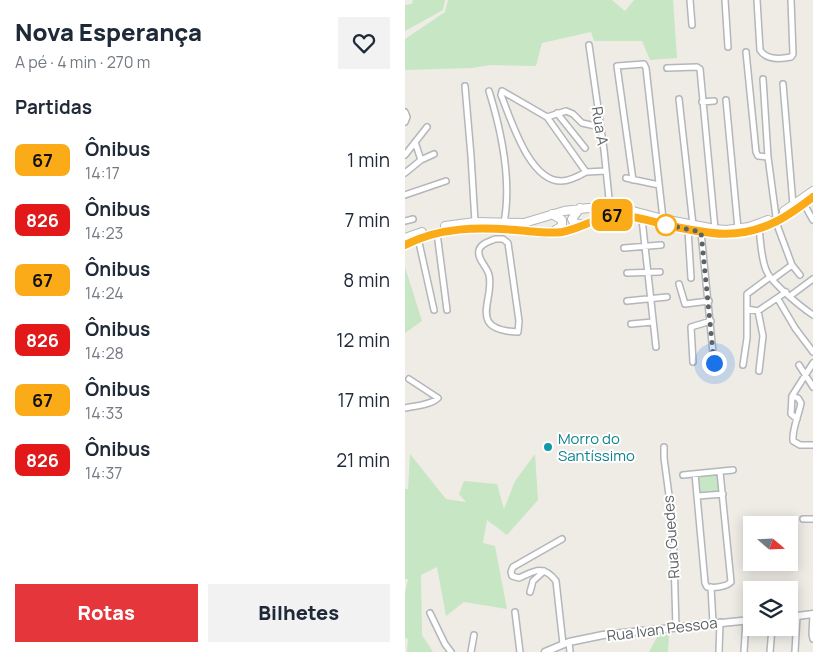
<!DOCTYPE html>
<html lang="pt">
<head>
<meta charset="utf-8">
<style>
	:root { --surface:#fff; --page:#f2f2f3; --text:#1f2937; --muted:#747a83; --accent:#e4363b }
	body { margin:0; font-family:Manrope,sans-serif; background:var(--page); color:var(--text); height:100vh; display:flex; flex-direction:column; font-size:19px; white-space:nowrap }
	* { box-sizing:border-box; margin:0 }
	p { font-size:16px; color:var(--muted) }
	.icon { flex:none; width:28px; height:28px; fill:none; stroke:currentColor; stroke-width:2; stroke-linecap:round; stroke-linejoin:round }
	.map { position:relative; flex:1; overflow:hidden }
	.side { display:flex; flex-direction:column; background:var(--surface); width:405px }
	.side>* { flex:none }
	.badge { padding:0 10px; border-radius:8px; font-size:18px; line-height:32px }
	.needle { width:32px; rotate:109deg }
	.controls { position:absolute; left:338px; top:516px; display:grid; gap:10px }
	.controls a { display:grid; place-items:center; width:55px; height:55px; border-radius:0px; background:var(--surface); box-shadow:0 2px 12px #0003; font-size:25px }
	.you { position:absolute; width:25px; height:25px; margin:-12px; border:4px solid #fff; border-radius:50%; background:#1a73e8; box-shadow:0 0 0 8px #1a73e833 }
	.map>.badge { position:absolute; translate:-50% -50%; box-shadow:0 0 0 2px #fff }
	h2 { padding:0 15px; font-size:19px; line-height:45px }
	.round { display:grid; place-items:center; flex:none; width:52px; height:52px; border-radius:0px; background:var(--page) }
	.overview { display:flex; align-items:center; justify-content:space-between; height:85px; padding:0 15px }
	h1 { font-size:24px; font-weight:800; line-height:38px }
	.button { display:flex; gap:10px; margin-top:auto; padding:10px 15px }
	.button a { flex:1; height:58px; border-radius:0px; background:var(--accent); color:#fff; font-size:20px; font-weight:800; line-height:58px; text-align:center }
	.button a+a { background:var(--page); color:var(--text) }
	ul { padding:0; list-style:none }
	li { display:flex; align-items:center; gap:15px; height:60px; padding:0 15px }
	li div { flex:1 }
	li b { display:block; font-size:19px }
	li em { font-style:normal }
	li .badge { min-width:55px; font-weight:700; text-align:center }
	main { display:flex; flex:1; min-height:0 }
	.map>svg:first-child { display:block }
</style>
</head>
<body>
<main>
<section class="side">
<div class="overview"><div><h1>Nova Esperança</h1><p>A pé · 4 min · 270 m</p></div><a class="round"><svg class="icon" aria-label="heart" viewBox="0 0 24 24"><path d="M12 20l-8-8c-3-5 5-10 8-4 3-6 11-1 8 4z"/></svg></a></div>
<h2>Partidas</h2>
<ul>
<li><span class="badge" style="background:#fbab18;color:#111">67</span><div><b>Ônibus</b><p>14:17</p></div><em>1 min</em></li>
<li><span class="badge" style="background:#e31919;color:#fff">826</span><div><b>Ônibus</b><p>14:23</p></div><em>7 min</em></li>
<li><span class="badge" style="background:#fbab18;color:#111">67</span><div><b>Ônibus</b><p>14:24</p></div><em>8 min</em></li>
<li><span class="badge" style="background:#e31919;color:#fff">826</span><div><b>Ônibus</b><p>14:28</p></div><em>12 min</em></li>
<li><span class="badge" style="background:#fbab18;color:#111">67</span><div><b>Ônibus</b><p>14:33</p></div><em>17 min</em></li>
<li><span class="badge" style="background:#e31919;color:#fff">826</span><div><b>Ônibus</b><p>14:37</p></div><em>21 min</em></li>
</ul>
<div class="button"><a>Rotas</a><a>Bilhetes</a></div>
</section>
<div class="map">
<svg width="408" height="652" viewBox="0 0 408 652">
	<rect width="100%" height="100%" fill="#efece6"/>
	<!-- green -->
	<path fill="#c7e6c3" d="M 8,0 L 40,0 L 38,10 L 0,31 L 0,5 L 7,4 Z
		M 43,0 L 207,0 L 220,11 L 229,0 L 268,0 L 272,58 L 245,60 L 237,41 L 189,41 L 186,32 L 137,43 L 131,66 L 85,65 L 67,68 L 0,70 L 0,39 L 40,12 Z
		M 0,267 L 17,321 L 0,333 Z
		M 5,454 L 41,499 L 61,502 L 54,494 L 59,481 L 92,484 L 99,509 L 110,481 L 130,454 L 133,500 L 102,535 L 82,520 L 78,543 L 90,546 L 102,609 L 59,602 L 41,616 L 32,567 L 16,575 L 17,635 L 28,652 L 2,652 L 3,639 L 0,638 L 0,594 L 3,579 L 0,579 L 0,489 L 3,489 Z
		M 315,472 L 318,494 L 293,496 L 290,474 Z
		M 264,634 L 263,652 L 244,652 L 253,635 Z"/>
	<g fill="none" stroke-linecap="round" stroke-linejoin="round">
		<defs>
			<path id="minor" d="M 285,0 L 287,25
				M 320,0 L 323,47
				M 352,0 L 355,50 C 361,60 376,59 386,57 L 388,54 L 386,0
				M 184,45 L 199,150 L 205,208
				M 341,52 L 351,152 L 353,156 L 363,157
				M 262,68 L 292,67 L 295,69 L 310,229
				M 358,79 L 363,157 L 371,217
				M 378,84 L 388,205
				M 60,86 L 66,156 L 70,222
				M 84,91 C 97,133 107,180 99,223
				M 274,99 L 288,225
				M 321,100 L 333,229
				M 297,102 L 309,101
				M 0,112 L 2,117 L 0,122
				M 152,113 L 180,148
				M 142,117 L 161,111 L 168,114 L 177,123 L 195,127
				M 10,142 L 16,160
				M 0,155 L 22,127
				M 181,172 C 174,176 165,181 156,181 C 124,181 106,119 96,95 L 97,91 L 142,117 L 181,172 L 201,171
				M 0,173 L 16,160 L 29,154
				M 221,178 L 254,185
				M 228,180 L 212,66 L 239,64 L 241,68 L 258,219
				M 0,195 L 41,181
				M 399,204 L 408,220
				M 237,219 L 251,347
				M 0,221 L 8,219
				M 371,222 L 387,265 L 395,275
				M 354,229 C 356,243 356,260 362,272 C 368,284 396,307 408,315
				M 283,230 L 286,278
				M 296,232 L 309,363
				M 32,233 L 42,310
				M 13,238 L 29,310
				M 90,239 L 98,239 L 103,243 L 114,321 L 113,332 C 61,330 90,300 84,275 C 82,266 72,260 74,250 C 76,243 84,242 90,239 Z
				M 219,248 L 256,245
				M 222,273 L 255,272
				M 368,279 L 387,265
				M 274,284 L 280,304 L 304,301
				M 385,296 L 408,279
				M 373,299 L 390,328 L 408,352
				M 222,301 L 262,297
				M 342,309 L 353,311 L 381,292
				M 353,311 L 358,336 L 354,371
				M 226,324 L 248,322
				M 288,362 L 286,327 L 306,321
				M 338,365 L 342,338 L 342,294 L 365,277
				M 394,365 L 408,387
				M 387,396 L 408,363
				M 0,408 C 10,406 26,405 33,398 L 4,379
				M 392,419 L 386,414 L 387,396 L 393,398 L 396,403 C 394,415 387,428 388,441 L 395,445 L 408,445
				M 259,447 L 259,458 L 268,525 L 271,627
				M 290,474 L 300,583 L 302,587 C 309,588 321,587 326,582 L 315,472
				M 278,475 L 328,470
				M 293,496 L 318,494
				M 398,519 L 408,519
				M 157,539 L 108,567 L 106,572 L 107,576 L 114,578 C 129,571 138,564 151,581 L 158,644
				M 306,587 L 308,623
				M 125,592 L 128,581 L 139,571
				M 110,612 L 115,652
				M 25,613 L 40,644 L 46,652
				M 408,614 L 407,634 L 408,639
				M 164,642 L 165,652
				M 66,652 L 69,635
				M 314,652 L 315,622
				M 339,652 L 341,620
				M 365,652 L 367,628
				M 390,652 L 392,616"/>
			<path id="tertiary" d="M 384,617 L 408,614
				M 140,652 L 164,642 L 198,635 L 346,620"/>
			<path id="secondary" d="M 175,208 L 167,219 L 169,223 L 178,225
				M 379,211 L 408,191
				M 147,214 L 157,220 L 157,226 L 149,231
				M 40,226 L 70,222 L 119,223 L 159,211 L 183,208 L 224,210 L 258,219 L 310,229 L 321,230 L 344,227 L 363,220
				M 0,238 L 17,232
				M 0,245 C 35,227 73,227 111,230 C 126,231 142,234 157,232 C 180,228 197,212 222,216 C 237,218 252,223 266,226 C 302,234 336,239 370,222 C 383,216 396,206 408,197"/>
		</defs>
		<!-- minor casing -->
		<use href="#minor" stroke="#b3b6ba" stroke-width="8"/>
		<!-- tertiary casing -->
		<use href="#tertiary" stroke="#b3b6ba" stroke-width="9"/>
		<!-- secondary casing -->
		<use href="#secondary" stroke="#b2b6ba" stroke-width="10"/>
		<!-- minor -->
		<use href="#minor" stroke="#fff" stroke-width="5"/>
		<!-- tertiary -->
		<use href="#tertiary" stroke="#fff" stroke-width="6"/>
		<!-- secondary -->
		<use href="#secondary" stroke="#fff" stroke-width="8"/>
	</g>
	<g fill="none" stroke-linecap="round" stroke-linejoin="round">
		<defs>
			<path id="line" d="M 0,245 C 35,227 73,227 111,230 C 126,231 142,234 157,232 C 180,228 197,212 222,216 C 237,218 252,223 266,226 C 304,234 334,240 370,222 C 383,216 396,206 408,197"/>
		</defs>
		<!-- line casing -->
		<use href="#line" stroke="#fff" stroke-width="11"/>
		<!-- line -->
		<use href="#line" stroke="#fbab18" stroke-width="8"/>
		<!-- walk -->
		<path stroke="#5d6265" stroke-width="5" stroke-dasharray="0 9" d="M 261,225 L 258,224 L 296,232 L 309,363"/>
	</g>
	<!-- markers -->
	<circle fill="#fff" stroke="#fbab18" stroke-width="2.5" cx="261" cy="225" r="10"/>
	<circle fill="#0f9aa8" stroke="#fff" stroke-width="2" cx="143" cy="447" r="5"/>
	<g text-anchor="middle" dominant-baseline="central" stroke-width="4" stroke-linejoin="round" paint-order="stroke">
		<!-- street labels -->
		<g font-size="15" fill="#5d6265" stroke="#fff">
			<text transform="translate(195 126) rotate(81)">Rua A</text>
			<text transform="translate(266 537) rotate(-94)">Rua Guedes</text>
			<text transform="translate(257 629) rotate(-7)">Rua Ivan Pessoa</text>
		</g>
		<!-- culture labels -->
		<g font-size="15" fill="#0d838f" stroke="#fff" text-anchor="start">
			<text x="153" y="438">Morro do<tspan x="153" dy="17">Santíssimo</tspan></text>
		</g>
	</g>
</svg>
<div class="controls">
<a><svg class="needle" viewBox="-14 -14 28 28"><path d="M0-13l5 13h-10z" fill="#e53935"/><path d="M0 13l5-13h-10z" fill="#747a83"/></svg></a>
<a><svg class="icon" aria-label="layers" viewBox="0 0 24 24"><path d="M12 4l9 5-9 5-9-5zM3 14l9 5 9-5"/></svg></a>
</div>
<div class="you" style="left:309px;top:363px"></div>
<b class="badge" style="left:207px;top:215px;background:#fbab18;color:#111">67</b>
</div>
</main>
</body>
</html>
